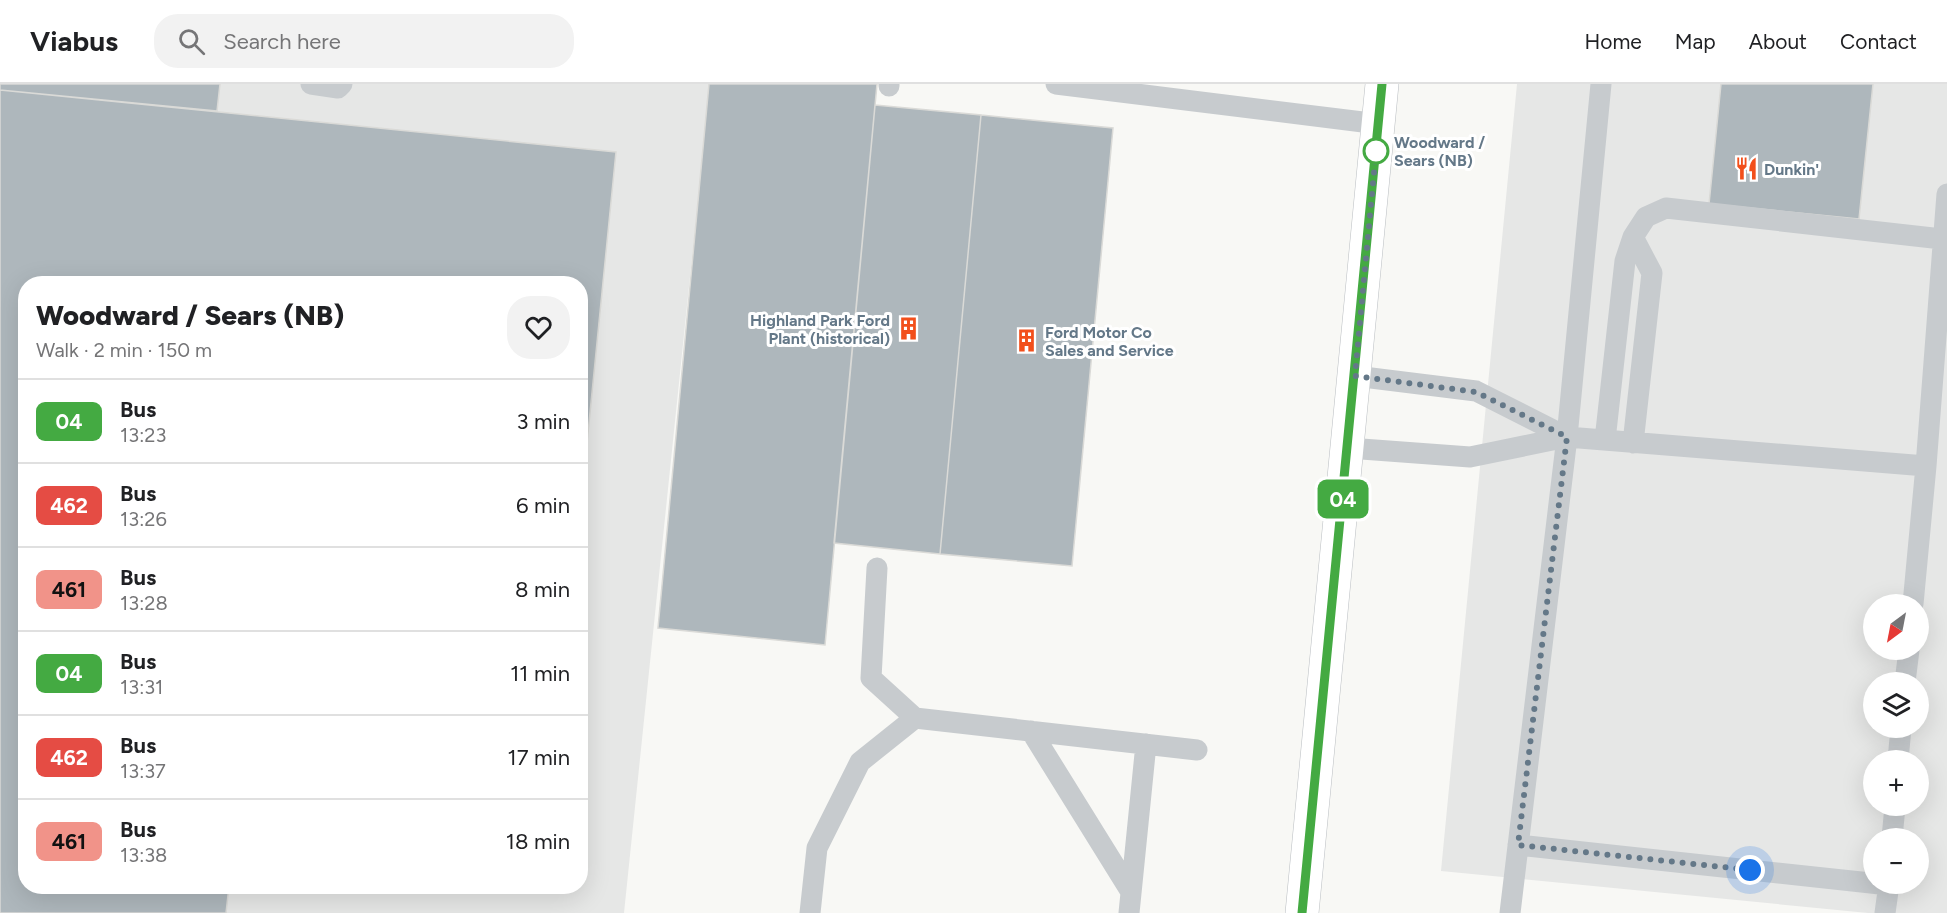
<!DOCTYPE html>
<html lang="en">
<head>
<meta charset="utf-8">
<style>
	:root { --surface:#fff; --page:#f2f2f2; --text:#202124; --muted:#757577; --line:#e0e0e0 }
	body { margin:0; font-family:Figtree,sans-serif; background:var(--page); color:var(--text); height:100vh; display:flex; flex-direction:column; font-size:22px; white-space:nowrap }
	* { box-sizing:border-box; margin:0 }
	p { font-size:20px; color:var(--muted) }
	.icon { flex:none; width:33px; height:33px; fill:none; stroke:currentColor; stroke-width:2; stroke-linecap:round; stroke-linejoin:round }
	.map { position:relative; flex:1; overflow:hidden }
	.sheet { position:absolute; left:18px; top:192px; width:570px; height:618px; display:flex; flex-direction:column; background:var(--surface); border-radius:24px; box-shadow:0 6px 24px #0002 }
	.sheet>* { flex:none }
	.badge { padding:0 12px; border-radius:9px; font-size:21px; line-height:39px }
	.needle { width:39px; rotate:212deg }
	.controls { position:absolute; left:1863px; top:510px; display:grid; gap:12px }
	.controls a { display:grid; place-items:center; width:66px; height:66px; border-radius:50%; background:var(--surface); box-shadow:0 6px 24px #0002; font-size:30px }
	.you { position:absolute; width:30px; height:30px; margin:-15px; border:4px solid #fff; border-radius:50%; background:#1a73e8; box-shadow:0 0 0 9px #1a73e833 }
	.map>.badge { position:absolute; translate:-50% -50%; box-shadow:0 0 0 3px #fff }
	.round { display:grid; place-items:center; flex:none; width:63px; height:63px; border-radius:24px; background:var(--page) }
	.head { display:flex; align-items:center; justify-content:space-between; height:102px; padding:0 18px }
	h1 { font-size:28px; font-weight:800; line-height:45px }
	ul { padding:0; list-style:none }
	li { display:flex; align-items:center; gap:18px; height:84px; padding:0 18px; border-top:2px solid var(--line) }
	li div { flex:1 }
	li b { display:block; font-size:22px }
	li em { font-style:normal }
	li .badge { min-width:66px; font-weight:700; text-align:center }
	header { display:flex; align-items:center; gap:36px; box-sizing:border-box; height:84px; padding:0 30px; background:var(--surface); border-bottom:2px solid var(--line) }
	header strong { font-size:28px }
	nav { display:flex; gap:33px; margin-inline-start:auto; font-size:21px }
	.search { width:420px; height:54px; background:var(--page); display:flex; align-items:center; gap:15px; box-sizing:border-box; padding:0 21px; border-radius:24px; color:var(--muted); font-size:22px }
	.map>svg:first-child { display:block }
</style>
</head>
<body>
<header>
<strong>Viabus</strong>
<div class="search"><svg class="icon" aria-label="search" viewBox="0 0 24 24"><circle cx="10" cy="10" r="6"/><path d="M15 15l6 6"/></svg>Search here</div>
<nav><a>Home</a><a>Map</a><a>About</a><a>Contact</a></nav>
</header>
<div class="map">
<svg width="1947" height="829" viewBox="0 0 1947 829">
	<rect width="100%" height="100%" fill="#f8f8f5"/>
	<!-- built -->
	<path fill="#e6e7e6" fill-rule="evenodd" d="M 0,0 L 710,0 L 624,829 L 0,829 ZM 26,200 L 580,200 L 580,802 L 26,802 Z
		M 1517,0 L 1947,0 L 1947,829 L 1868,829 L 1441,787 ZM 1874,520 L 1918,520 L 1918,566 L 1874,566 ZM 1874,598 L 1918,598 L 1918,644 L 1874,644 ZM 1874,676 L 1918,676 L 1918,722 L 1874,722 ZM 1874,754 L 1918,754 L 1918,800 L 1874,800 Z"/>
	<!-- building -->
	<path fill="#aeb7bc" stroke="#dadad7" stroke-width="1.5" d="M 0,0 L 220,0 L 217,27 L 0,6 Z
		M 709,0 L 877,0 L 825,561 L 658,544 Z
		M 1721,0 L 1873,0 L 1859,135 L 1709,120 Z
		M 0,6 L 616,68 L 580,429 L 580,200 L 26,200 L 26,802 L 229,802 L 226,829 L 0,829 Z
		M 875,21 L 981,31 L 940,470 L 834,459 Z
		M 981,31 L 1113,44 L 1072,482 L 940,470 Z"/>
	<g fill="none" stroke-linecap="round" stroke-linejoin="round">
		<defs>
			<path id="primary" d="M 1302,829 L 1382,0"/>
		</defs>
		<!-- primary casing -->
		<use href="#primary" stroke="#babec2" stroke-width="34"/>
		<!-- lane -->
		<path stroke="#c7cbce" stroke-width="21" d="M 311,0 L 338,4 L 342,0
			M 1056,0 L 1379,40
			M 889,2 L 889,0
			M 1633,153 L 1652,189 L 1633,359
			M 1355,292 L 1476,307 L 1567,353
			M 1605,356 L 1625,177 L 1633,153 L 1646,133 L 1666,124 L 1942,155
			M 1348,364 L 1470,373 L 1567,353 L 1926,382 L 1947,110
			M 877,484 L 871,594 L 915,634
			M 1913,520 L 1926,382
			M 1905,598 L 1909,566
			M 1031,647 L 1131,808
			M 1898,676 L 1901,644
			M 1892,754 L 1895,722
			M 1518,761 L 1889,801
			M 810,829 L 817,764 L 860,678 L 915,634 L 1197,666
			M 1129,829 L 1146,660
			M 1510,829 L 1567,353 L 1601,0
			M 1885,829 L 1889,800"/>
		<!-- primary -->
		<use href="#primary" stroke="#fff" stroke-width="33"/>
	</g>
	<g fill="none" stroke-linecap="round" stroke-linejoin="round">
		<defs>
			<path id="line" d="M 1302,829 L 1382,0"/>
		</defs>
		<!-- line casing -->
		<use href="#line" stroke="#fff" stroke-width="14"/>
		<!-- line -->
		<use href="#line" stroke="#44aa42" stroke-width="9"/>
		<!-- walk -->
		<path stroke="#647888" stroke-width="6" stroke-dasharray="0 10.8" d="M 1376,67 L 1355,292 L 1476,308 L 1567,353 L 1518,761 L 1750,786"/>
	</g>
	<!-- icons -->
	<defs>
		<symbol id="restaurant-bare" viewBox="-9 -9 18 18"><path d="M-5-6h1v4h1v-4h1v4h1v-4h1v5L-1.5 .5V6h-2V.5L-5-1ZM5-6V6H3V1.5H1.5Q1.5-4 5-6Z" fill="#f24f1b" stroke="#fff" stroke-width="2.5" paint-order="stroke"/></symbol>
		<symbol id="building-bare" viewBox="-9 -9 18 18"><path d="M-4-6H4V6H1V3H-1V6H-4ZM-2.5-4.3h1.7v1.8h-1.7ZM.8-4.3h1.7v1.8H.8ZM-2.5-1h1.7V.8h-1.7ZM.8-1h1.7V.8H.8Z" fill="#f24f1b" stroke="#fff" stroke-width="2.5" paint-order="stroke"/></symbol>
	</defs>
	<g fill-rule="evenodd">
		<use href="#restaurant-bare" x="1730" y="68" width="33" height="33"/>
		<use href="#building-bare" x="892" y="228" width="33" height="33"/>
		<use href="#building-bare" x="1010" y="240" width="33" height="33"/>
	</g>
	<!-- markers -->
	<circle fill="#fff" stroke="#44aa42" stroke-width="3" cx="1376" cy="67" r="12"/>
	<g text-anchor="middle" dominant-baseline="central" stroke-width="6" stroke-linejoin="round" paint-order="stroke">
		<!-- stop labels -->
		<g font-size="16" font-weight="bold" fill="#647888" stroke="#fff" text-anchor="start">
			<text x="1394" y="58">Woodward /<tspan x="1394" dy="18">Sears (NB)</tspan></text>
		</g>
		<!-- poi labels -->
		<g font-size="16" font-weight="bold" fill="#647888" stroke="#fff" text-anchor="start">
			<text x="1764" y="85">Dunkin'</text>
			<text x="890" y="236" text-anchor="end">Highland Park Ford<tspan x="890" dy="18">Plant (historical)</tspan></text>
			<text x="1045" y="248">Ford Motor Co<tspan x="1045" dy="18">Sales and Service</tspan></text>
		</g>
	</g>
</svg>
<div class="controls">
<a><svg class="needle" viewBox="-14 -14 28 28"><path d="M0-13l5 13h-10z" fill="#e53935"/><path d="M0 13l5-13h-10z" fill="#757577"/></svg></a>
<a><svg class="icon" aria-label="layers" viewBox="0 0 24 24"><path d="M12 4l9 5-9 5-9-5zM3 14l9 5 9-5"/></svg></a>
<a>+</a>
<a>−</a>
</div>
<div class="you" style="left:1750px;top:786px"></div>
<b class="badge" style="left:1343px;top:415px;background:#44aa42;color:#fff">04</b>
<section class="sheet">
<div class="head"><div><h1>Woodward / Sears (NB)</h1><p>Walk · 2 min · 150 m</p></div><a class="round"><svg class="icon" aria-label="heart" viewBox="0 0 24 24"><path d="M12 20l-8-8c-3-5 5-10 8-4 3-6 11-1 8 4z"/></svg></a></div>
<ul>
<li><span class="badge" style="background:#44aa42;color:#fff">04</span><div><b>Bus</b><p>13:23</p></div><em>3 min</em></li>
<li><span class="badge" style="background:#e54c44;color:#fff">462</span><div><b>Bus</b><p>13:26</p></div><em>6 min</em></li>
<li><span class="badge" style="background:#f19389;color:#111">461</span><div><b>Bus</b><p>13:28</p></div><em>8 min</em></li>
<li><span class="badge" style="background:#44aa42;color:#fff">04</span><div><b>Bus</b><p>13:31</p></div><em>11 min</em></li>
<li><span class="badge" style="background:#e54c44;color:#fff">462</span><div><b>Bus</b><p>13:37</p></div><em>17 min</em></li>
<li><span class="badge" style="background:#f19389;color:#111">461</span><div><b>Bus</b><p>13:38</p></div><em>18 min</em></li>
</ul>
</section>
</div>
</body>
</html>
